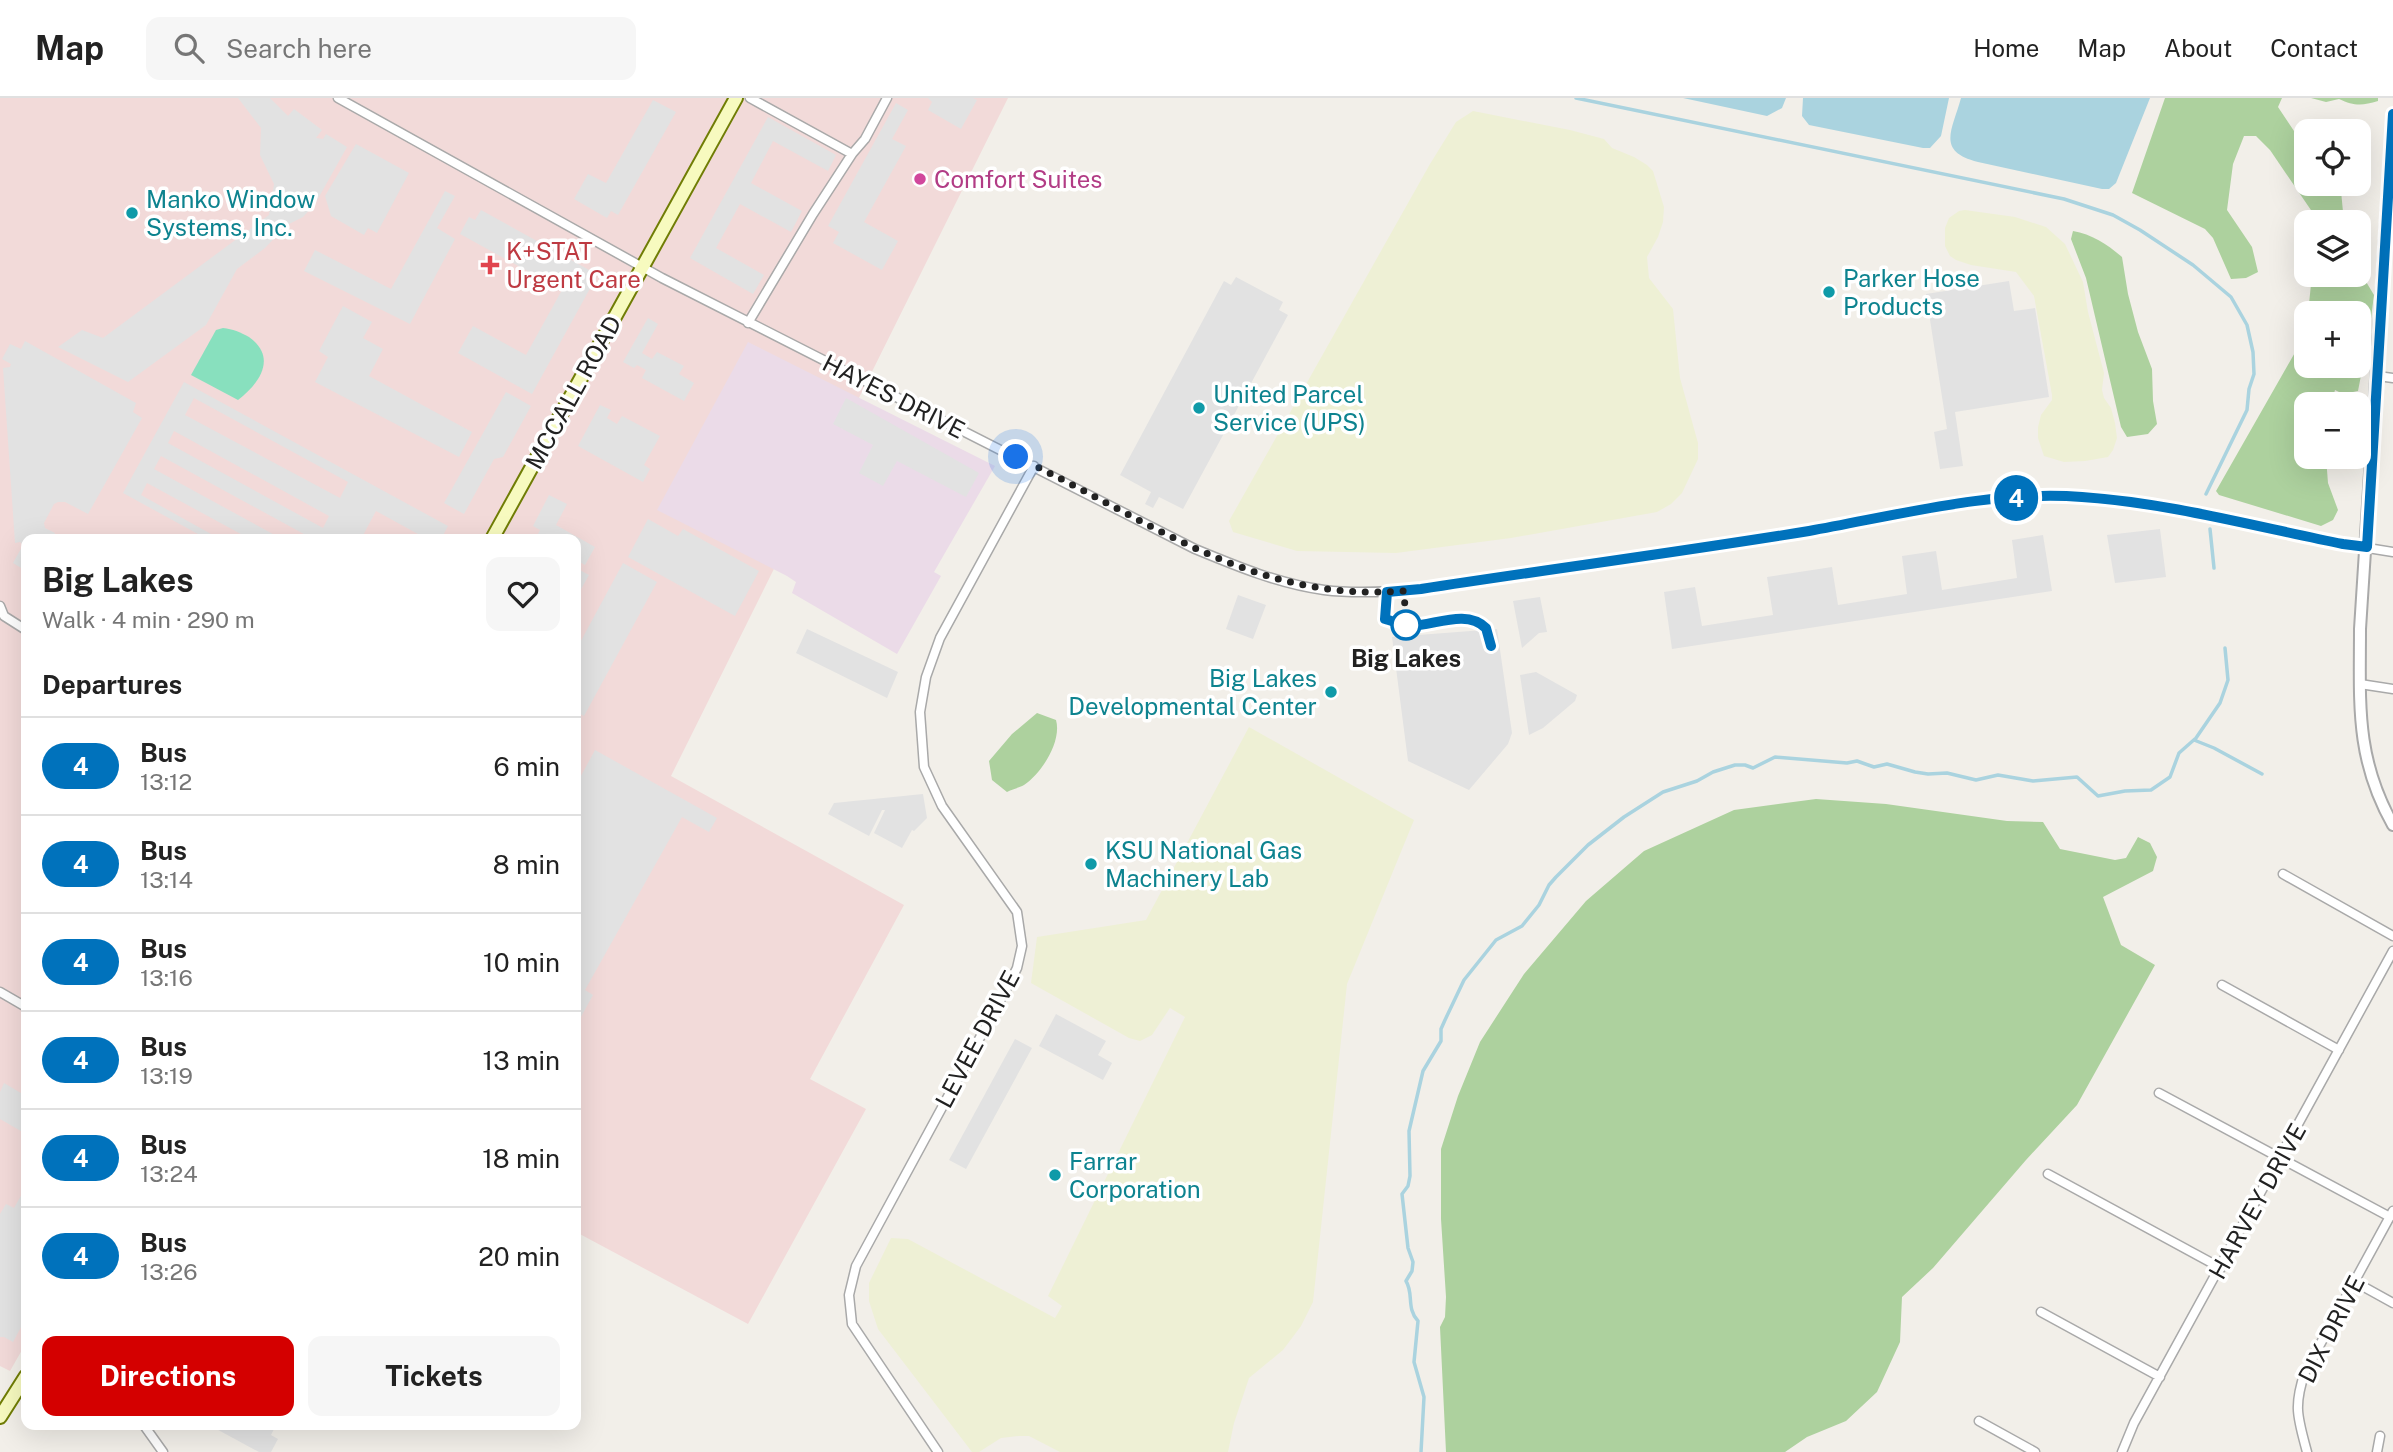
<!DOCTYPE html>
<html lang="en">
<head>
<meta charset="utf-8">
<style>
	:root { --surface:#fff; --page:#f6f6f6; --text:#222; --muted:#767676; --line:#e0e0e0; --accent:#d40000 }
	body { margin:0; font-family:"Public Sans",sans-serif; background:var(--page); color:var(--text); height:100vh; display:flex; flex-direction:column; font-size:26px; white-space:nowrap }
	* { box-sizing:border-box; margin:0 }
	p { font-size:23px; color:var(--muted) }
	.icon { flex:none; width:38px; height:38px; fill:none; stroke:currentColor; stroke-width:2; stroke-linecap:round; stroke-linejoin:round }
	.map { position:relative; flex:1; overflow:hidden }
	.panel { position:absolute; left:21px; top:436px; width:560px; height:896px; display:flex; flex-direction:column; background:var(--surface); border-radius:14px; box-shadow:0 7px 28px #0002 }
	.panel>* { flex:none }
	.badge { padding:0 14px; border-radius:23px; font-size:24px; line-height:46px }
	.controls { position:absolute; left:2294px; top:21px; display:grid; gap:14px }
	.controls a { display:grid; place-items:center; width:77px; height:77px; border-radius:14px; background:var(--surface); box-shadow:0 7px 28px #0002; font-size:35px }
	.you { position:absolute; width:35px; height:35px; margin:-18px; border:5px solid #fff; border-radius:50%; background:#1a73e8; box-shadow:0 0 0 10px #1a73e833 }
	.map>.badge { position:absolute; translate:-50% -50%; box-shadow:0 0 0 4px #fff }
	h2 { padding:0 21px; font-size:26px; line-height:63px }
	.round { display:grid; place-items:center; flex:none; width:74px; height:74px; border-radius:14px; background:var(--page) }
	.summary { display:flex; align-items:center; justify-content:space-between; height:119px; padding:0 21px }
	h1 { font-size:33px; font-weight:700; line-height:52px }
	.button { display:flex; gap:14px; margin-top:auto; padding:14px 21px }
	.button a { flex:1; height:80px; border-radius:14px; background:var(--accent); color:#fff; font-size:28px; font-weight:700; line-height:80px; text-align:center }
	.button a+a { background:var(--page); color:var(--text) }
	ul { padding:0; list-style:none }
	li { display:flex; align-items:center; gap:21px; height:98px; padding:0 21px; border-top:2px solid var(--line) }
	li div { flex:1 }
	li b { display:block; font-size:26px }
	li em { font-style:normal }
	li .badge { min-width:77px; font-weight:700; text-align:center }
	header { display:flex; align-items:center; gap:42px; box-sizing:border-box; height:98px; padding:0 35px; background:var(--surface); border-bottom:2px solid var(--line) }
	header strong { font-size:33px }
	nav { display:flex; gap:38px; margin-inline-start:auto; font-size:24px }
	.search { width:490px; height:63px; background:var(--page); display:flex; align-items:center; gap:18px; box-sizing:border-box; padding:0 24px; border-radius:14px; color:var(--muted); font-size:26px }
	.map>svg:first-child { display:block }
</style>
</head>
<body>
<header>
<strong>Map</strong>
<div class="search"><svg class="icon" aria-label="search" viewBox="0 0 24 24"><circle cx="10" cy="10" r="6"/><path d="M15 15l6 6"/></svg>Search here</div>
<nav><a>Home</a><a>Map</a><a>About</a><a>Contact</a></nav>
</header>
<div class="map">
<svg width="2393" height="1354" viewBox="0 0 2393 1354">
	<rect width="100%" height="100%" fill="#f2efe9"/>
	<!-- commercial -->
	<path fill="#f2dad9" d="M 0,0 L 1008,0 L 671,678 L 904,807 L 810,981 L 866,1011 L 748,1226 L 576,1134 L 576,441 L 26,441 L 26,1245 L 10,1273 L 0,1268 Z"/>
	<!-- industrial -->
	<path fill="#ebdbe8" d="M 748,244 L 995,368 L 934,474 L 941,478 L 897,556 L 792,495 L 796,484 L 787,478 L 657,412 Z"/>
	<!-- farmland -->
	<path fill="#eef0d5" d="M 1473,13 L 1570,32 L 1604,41 L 1612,50 L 1634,59 L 1647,67 L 1653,73 L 1664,109 L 1663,124 L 1658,139 L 1647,159 L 1649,180 L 1673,211 L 1680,280 L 1698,345 L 1698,361 L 1682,395 L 1671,406 L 1657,414 L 1511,440 L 1396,455 L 1297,453 L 1233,434 L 1229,423 L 1430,66 L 1456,24 Z
		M 1965,112 L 2015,119 L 2046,129 L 2065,146 L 2083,184 L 2088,214 L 2104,275 L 2102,292 L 2104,300 L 2111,310 L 2115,325 L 2117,340 L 2113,352 L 2108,359 L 2085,363 L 2064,364 L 2044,358 L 2038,340 L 2038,329 L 2041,317 L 2052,302 L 2052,297 L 2034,198 L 2016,174 L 1971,167 L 1956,162 L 1950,158 L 1945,148 L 1945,130 L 1949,120 L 1959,113 Z
		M 1249,629 L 1414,722 L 1347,886 L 1313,1204 L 1301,1228 L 1283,1252 L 1249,1280 L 1234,1325 L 1228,1354 L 1060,1354 L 1029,1338 L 1019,1338 L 1001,1340 L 979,1354 L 972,1354 L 878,1231 L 869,1203 L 869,1185 L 891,1140 L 908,1141 L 1055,1220 L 1062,1208 L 1048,1198 L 1185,919 L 1170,910 L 1152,937 L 1140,943 L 1129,940 L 1031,885 L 1037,839 L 1146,822 Z"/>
	<!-- forest -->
	<path fill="#add19e" d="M 2165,0 L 2282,0 L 2278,9 L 2306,51 L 2306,86 L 2337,86 L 2341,93 L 2344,124 L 2314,124 L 2315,118 L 2270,52 L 2256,38 L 2244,38 L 2233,66 L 2227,112 L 2252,149 L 2258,174 L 2246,180 L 2231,181 L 2213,140 L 2205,131 L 2132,95 Z
		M 2311,0 L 2378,0 L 2378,3 C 2362,8 2354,8 2339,1 L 2326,4 Z
		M 2073,133 C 2092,136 2108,147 2122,159 L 2128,196 L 2138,234 L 2152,271 L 2153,303 L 2157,326 L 2148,336 L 2127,339 L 2121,329 L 2086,180 L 2071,141 Z
		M 2359,172 L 2374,197 L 2369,236 L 2358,293 L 2343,296 L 2335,292 L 2331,306 L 2306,306 L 2306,359 L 2326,359 L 2328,385 L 2338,412 L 2333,422 L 2321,428 L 2219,397 L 2216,393 L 2305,237 L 2306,226 L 2306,268 L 2359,268 L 2359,215 L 2308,215 L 2312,177 L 2359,177 Z
		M 1037,615 L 1056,622 C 1062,643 1042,675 1024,687 C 1019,690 1012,691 1007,694 L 992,682 L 989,663 L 1012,636 Z
		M 1816,701 L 1886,706 L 2007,723 L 2043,724 L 2060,751 L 2115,762 L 2126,760 L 2138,739 L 2150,745 L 2157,759 L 2153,773 L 2103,799 L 2121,847 L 2155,867 L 2077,1007 L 2026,1062 L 1933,1170 L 1902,1199 L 1900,1244 L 1877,1294 L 1846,1323 L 1807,1339 L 1785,1354 L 1446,1354 L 1440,1229 L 1445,1219 L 1446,1199 L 1441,1121 L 1441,1051 L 1458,998 L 1480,944 L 1524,876 L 1586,803 L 1644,753 L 1734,712 Z"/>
	<!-- pitch -->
	<path fill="#88e0be" d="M 223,230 C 233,231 240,234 249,239 C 278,260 259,286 238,302 L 191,277 L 216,232 Z"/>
	<!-- parking -->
	<path fill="#e2e2e2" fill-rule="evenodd" d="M 238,0 L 270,0 L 288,18 L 294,11 L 322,32 L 316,40 L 323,41 L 326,36 L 347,49 L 315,106 L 303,119 L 287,127 L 265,150 L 237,171 L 206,227 L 128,284 L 58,249 L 82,232 L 103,240 L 269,117 L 274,86 L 260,57 L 261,30 Z
		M 928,0 L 973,0 L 977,2 L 961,31 L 928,12 L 932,4 Z
		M 653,2 L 676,14 L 618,117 L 611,113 L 607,120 L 574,101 L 588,76 L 606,85 Z
		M 896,5 L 908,12 L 892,41 L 906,48 L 864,124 L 898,143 L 882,172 L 833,145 L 839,134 L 828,128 Z
		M 768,19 L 836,57 L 828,73 L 773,43 L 751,85 L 802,113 L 791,134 L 740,106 L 716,150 L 764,177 L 753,196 L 690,160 Z
		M 356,46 L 409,75 L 377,135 L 368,130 L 364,137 L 331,118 L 325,98 Z
		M 445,93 L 455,98 L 437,130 L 455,141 L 410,226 L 304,173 L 315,152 L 391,191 Z
		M 481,112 L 591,173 L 586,181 L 593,185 L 532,296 L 458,255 L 473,228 L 526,257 L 562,192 L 460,136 L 469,119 L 475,122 Z
		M 1236,179 L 1283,204 L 1279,212 L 1288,217 L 1183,411 L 1159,399 L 1153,410 L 1145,406 L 1151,394 L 1120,377 L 1224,183 L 1231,187 Z
		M 2009,183 L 2014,213 L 2035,210 L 2049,299 L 1955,314 L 1963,368 L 1940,371 L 1934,334 L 1947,331 L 1926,196 Z
		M 343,208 L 372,224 L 363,240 L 383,251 L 369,278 L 472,334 L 459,359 L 315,284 L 328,259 L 319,253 Z
		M 648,220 L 658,226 L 642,255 L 652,261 L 657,254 L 684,268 L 679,276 L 694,285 L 684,303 L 642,280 L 646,272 L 637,267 L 634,270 L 623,264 Z
		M 25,243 L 136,305 L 133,314 L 142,320 L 88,416 L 65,404 L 58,404 L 54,406 L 44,425 L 45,430 L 55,435 L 52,441 L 26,441 L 26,473 L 13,465 L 23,447 L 20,444 L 15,445 L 3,270 L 10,269 L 11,266 L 2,261 L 10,246 L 21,251 Z
		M 184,284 L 448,428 L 441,441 L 427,441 L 376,413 L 361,441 L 313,441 L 161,358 L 154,371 L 282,441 L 250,441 L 147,385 L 141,397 L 220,441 L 207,441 L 123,395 ZM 194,300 L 348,384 L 340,400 L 185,317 ZM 174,333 L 329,418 L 323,430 L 168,345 Z
		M 506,294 L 531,308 L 503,359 L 494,361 L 464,416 L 444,405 Z
		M 846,300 L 979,375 L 966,399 L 897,363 L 883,388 L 859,375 L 873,347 L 833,326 Z
		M 600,307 L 611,312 L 607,320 L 617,326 L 622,318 L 660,338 L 644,367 L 650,371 L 643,384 L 578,348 Z
		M 549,397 L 567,406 L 556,427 L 595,449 L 585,467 L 576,462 L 576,441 L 536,440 L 540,432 L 533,428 Z
		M 648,421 L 678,438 L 683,431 L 759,473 L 735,518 L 628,459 Z
		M 2160,431 L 2166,479 L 2115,485 L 2107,437 Z
		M 2043,437 L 2052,493 L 1672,551 L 1664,494 L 1695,489 L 1702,528 L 1773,517 L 1767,479 L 1832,469 L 1838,507 L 1907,496 L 1902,458 L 1936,453 L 1942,492 L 2017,480 L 2012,442 Z
		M 623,465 L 657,484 L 584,618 L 576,614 L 576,552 Z
		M 576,470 L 589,477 L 576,500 Z
		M 1238,497 L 1266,507 L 1253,541 L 1226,531 Z
		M 1540,499 L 1547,534 L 1539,535 L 1522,550 L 1513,503 Z
		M 807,531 L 898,574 L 887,600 L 796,555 Z
		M 1497,531 L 1512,635 L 1508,646 L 1469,692 L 1408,663 L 1392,539 Z
		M 1536,574 L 1577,597 L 1575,603 L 1543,630 L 1529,637 L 1520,577 Z
		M 595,652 L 717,720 L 709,734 L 682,719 L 585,892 L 593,897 L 576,928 L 576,687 Z
		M 923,696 L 927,720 L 914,733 L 912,732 L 902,750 L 874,735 L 885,712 L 882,712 L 869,738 L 828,716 L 834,705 Z
		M 1056,916 L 1106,943 L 1098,957 L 1112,965 L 1103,982 L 1039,948 Z
		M 1015,941 L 1032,950 L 966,1071 L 949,1062 Z
		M 4,985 L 26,998 L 26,1036 L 0,1021 L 0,994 Z
		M 26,1089 L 26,1220 L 13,1244 L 4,1239 L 0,1239 L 0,1116 L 6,1106 L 14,1110 Z
		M 209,1327 L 276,1327 L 271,1337 L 278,1341 L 271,1354 L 259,1354 Z"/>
	<!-- water -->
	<path fill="#aad3df" d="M 1683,0 L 1786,0 L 1782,10 L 1767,18 Z
		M 1803,0 L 1949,0 L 1941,38 L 1930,50 L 1923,50 L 1809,27 L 1802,18 Z
		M 1961,0 L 2150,0 L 2116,85 L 2109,91 L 2102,91 L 1978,64 C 1936,53 1952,33 1961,0 Z"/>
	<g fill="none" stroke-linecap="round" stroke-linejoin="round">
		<!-- stream -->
		<path stroke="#aad3df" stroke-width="3.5" d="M 1576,0 L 2064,101 L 2113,117 L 2140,132 L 2193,167 L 2231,199 L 2247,227 L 2253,254 L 2254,276 L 2249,291 L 2247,312 L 2206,396
			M 2210,431 L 2214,470
			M 2194,642 L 2214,650 L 2262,676
			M 1421,1354 L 1424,1299 L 1414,1264 L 1418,1223 C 1406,1210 1414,1196 1406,1183 L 1412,1173 L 1413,1164 L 1408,1150 L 1402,1096 L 1408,1088 L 1410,1078 L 1409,1033 L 1423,973 L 1441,943 L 1441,931 L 1445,922 L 1464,882 L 1496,842 L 1522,828 L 1539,807 L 1549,787 L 1556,779 L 1588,747 L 1624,719 L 1663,694 L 1697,683 L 1713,674 L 1735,667 L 1745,667 L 1753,670 L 1775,659 L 1847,665 L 1857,663 L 1874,669 L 1887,666 L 1915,674 L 1928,676 L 1947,675 L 1976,682 L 1998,677 L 2033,683 L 2077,679 L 2098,698 L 2125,693 L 2151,692 L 2170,679 L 2179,655 L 2196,640 L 2220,605 L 2228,582 L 2225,550"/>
		<defs>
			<path id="minor" d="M 338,0 L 662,180 L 1195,451 C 1236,468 1279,486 1324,492 C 1356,496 1389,494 1421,491 L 1809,433 L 1961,406 L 2021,399 L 2082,399 L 2163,410 L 2343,446 L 2393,454
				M 750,0 L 852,56
				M 748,225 L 813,116 L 852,56 L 865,41 L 887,0
				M 2378,278 L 2393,280
				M 0,508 L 4,518 L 26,532
				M 2360,586 L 2393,591
				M 2283,776 L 2393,838
				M 2222,887 L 2339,952
				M 0,894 L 26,909
				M 2159,995 L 2390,1119
				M 2048,1076 L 2221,1170
				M 2355,1184 L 2393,1205
				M 2041,1214 L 2160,1279
				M 1979,1323 L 2035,1354
				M 143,1326 L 163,1354
				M 938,1354 L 852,1226 L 849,1197 L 856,1168 L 1009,886 L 1017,870 L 1022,848 L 1017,814 L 942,708 L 924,669 L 920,614 L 926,579 L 940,540 L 1034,368
				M 2122,1354 L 2134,1325 L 2393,853
				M 2307,1354 C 2298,1320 2293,1309 2305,1274 L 2393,1113
				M 2377,1354 L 2380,1338"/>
			<path id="tertiary" d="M 2393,16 L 2360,531 C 2360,605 2355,660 2393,727"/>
			<path id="secondary" d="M 492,441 L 736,0
				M 0,1319 L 26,1278"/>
		</defs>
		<!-- minor casing -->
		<use href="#minor" stroke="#a9a9a9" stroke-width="11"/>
		<!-- tertiary casing -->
		<use href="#tertiary" stroke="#a9a9a9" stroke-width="14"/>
		<!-- secondary casing -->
		<use href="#secondary" stroke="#707d05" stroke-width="16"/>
		<!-- minor -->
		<use href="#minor" stroke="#fff" stroke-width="8"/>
		<!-- tertiary -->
		<use href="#tertiary" stroke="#fff" stroke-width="10"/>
		<!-- secondary -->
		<use href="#secondary" stroke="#f7fabf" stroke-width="12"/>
	</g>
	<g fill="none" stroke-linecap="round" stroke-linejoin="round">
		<defs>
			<path id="line" d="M 1491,548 L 1486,530 C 1466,511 1436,527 1411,528 C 1403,528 1393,523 1385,521 L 1387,494 L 1421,491 C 1550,471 1680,454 1809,433 C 1899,417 1991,392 2082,399 C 2170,405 2257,429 2343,446 L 2367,449 L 2393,16"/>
		</defs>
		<!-- line casing -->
		<use href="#line" stroke="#fff" stroke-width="16"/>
		<!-- line -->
		<use href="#line" stroke="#0072bc" stroke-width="10"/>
		<!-- walk -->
		<path stroke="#222" stroke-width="7" stroke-dasharray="0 12.6" d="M 1016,359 C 1147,419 1250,505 1404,493 L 1406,527"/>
	</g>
	<!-- markers -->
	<circle fill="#d1479c" stroke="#fff" stroke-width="2.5" cx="920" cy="81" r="7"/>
	<g fill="#0f9aa8" stroke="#fff" stroke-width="2.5">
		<circle cx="132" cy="115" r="7"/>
		<circle cx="1829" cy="194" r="7"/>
		<circle cx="1199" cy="310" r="7"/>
		<circle cx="1331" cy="594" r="7"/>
		<circle cx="1091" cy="766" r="7"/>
		<circle cx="1055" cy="1077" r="7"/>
	</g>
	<path fill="#e0444e" stroke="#fff" stroke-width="2.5" d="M486.5 156.5h7v7h7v7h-7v7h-7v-7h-7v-7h7z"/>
	<circle fill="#fff" stroke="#0072bc" stroke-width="3.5" cx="1406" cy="527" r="14"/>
	<g text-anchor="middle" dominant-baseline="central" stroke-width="7" stroke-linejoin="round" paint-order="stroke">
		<!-- hotel labels -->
		<g font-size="24" fill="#b23c85" stroke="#fff" text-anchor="start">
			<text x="934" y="81">Comfort Suites</text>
		</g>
		<!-- culture labels -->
		<g font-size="24" fill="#0d838f" stroke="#fff" text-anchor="start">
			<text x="146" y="101">Manko Window<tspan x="146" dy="28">Systems, Inc.</tspan></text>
			<text x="1843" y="180">Parker Hose<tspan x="1843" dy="28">Products</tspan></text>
			<text x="1213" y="296">United Parcel<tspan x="1213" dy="28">Service (UPS)</tspan></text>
			<text x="1317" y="580" text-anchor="end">Big Lakes<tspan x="1317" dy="28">Developmental Center</tspan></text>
			<text x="1105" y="752">KSU National Gas<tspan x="1105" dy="28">Machinery Lab</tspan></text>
			<text x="1069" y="1063">Farrar<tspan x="1069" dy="28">Corporation</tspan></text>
		</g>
		<!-- health labels -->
		<g font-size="24" fill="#be3a42" stroke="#fff" text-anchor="start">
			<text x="506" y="153">K+STAT<tspan x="506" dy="28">Urgent Care</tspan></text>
		</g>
		<!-- street labels -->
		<g font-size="24" fill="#222" stroke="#fff">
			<text transform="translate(573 294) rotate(-61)">MCCALL ROAD</text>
			<text transform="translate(894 298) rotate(27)">HAYES DRIVE</text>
			<text transform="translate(977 941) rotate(-62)">LEVEE DRIVE</text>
			<text transform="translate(2257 1103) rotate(-61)">HARVEY DRIVE</text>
			<text transform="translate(2331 1231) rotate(-63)">DIX DRIVE</text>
		</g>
		<!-- stop labels -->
		<g font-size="24" font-weight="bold" fill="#222" stroke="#fff">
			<text x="1406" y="560">Big Lakes</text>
		</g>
	</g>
</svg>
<div class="controls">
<a><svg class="icon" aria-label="locate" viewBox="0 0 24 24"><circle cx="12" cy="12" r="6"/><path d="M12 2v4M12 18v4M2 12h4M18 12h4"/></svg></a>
<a><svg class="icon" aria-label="layers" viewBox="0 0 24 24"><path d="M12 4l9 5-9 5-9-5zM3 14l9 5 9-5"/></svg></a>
<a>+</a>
<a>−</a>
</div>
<div class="you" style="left:1016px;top:359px"></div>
<b class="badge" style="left:2016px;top:400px;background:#0072bc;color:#fff">4</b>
<section class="panel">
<div class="summary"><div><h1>Big Lakes</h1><p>Walk · 4 min · 290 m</p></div><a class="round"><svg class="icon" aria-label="heart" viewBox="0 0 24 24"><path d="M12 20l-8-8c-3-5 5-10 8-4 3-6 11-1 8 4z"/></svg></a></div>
<h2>Departures</h2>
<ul>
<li><span class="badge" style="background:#0072bc;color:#fff">4</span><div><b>Bus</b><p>13:12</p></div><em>6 min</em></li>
<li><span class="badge" style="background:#0072bc;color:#fff">4</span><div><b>Bus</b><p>13:14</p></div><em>8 min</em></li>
<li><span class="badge" style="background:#0072bc;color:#fff">4</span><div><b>Bus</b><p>13:16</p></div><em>10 min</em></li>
<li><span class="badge" style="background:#0072bc;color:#fff">4</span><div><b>Bus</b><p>13:19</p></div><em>13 min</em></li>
<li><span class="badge" style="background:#0072bc;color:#fff">4</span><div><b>Bus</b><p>13:24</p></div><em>18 min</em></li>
<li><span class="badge" style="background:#0072bc;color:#fff">4</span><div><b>Bus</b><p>13:26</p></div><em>20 min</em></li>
</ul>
<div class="button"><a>Directions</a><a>Tickets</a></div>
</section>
</div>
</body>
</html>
